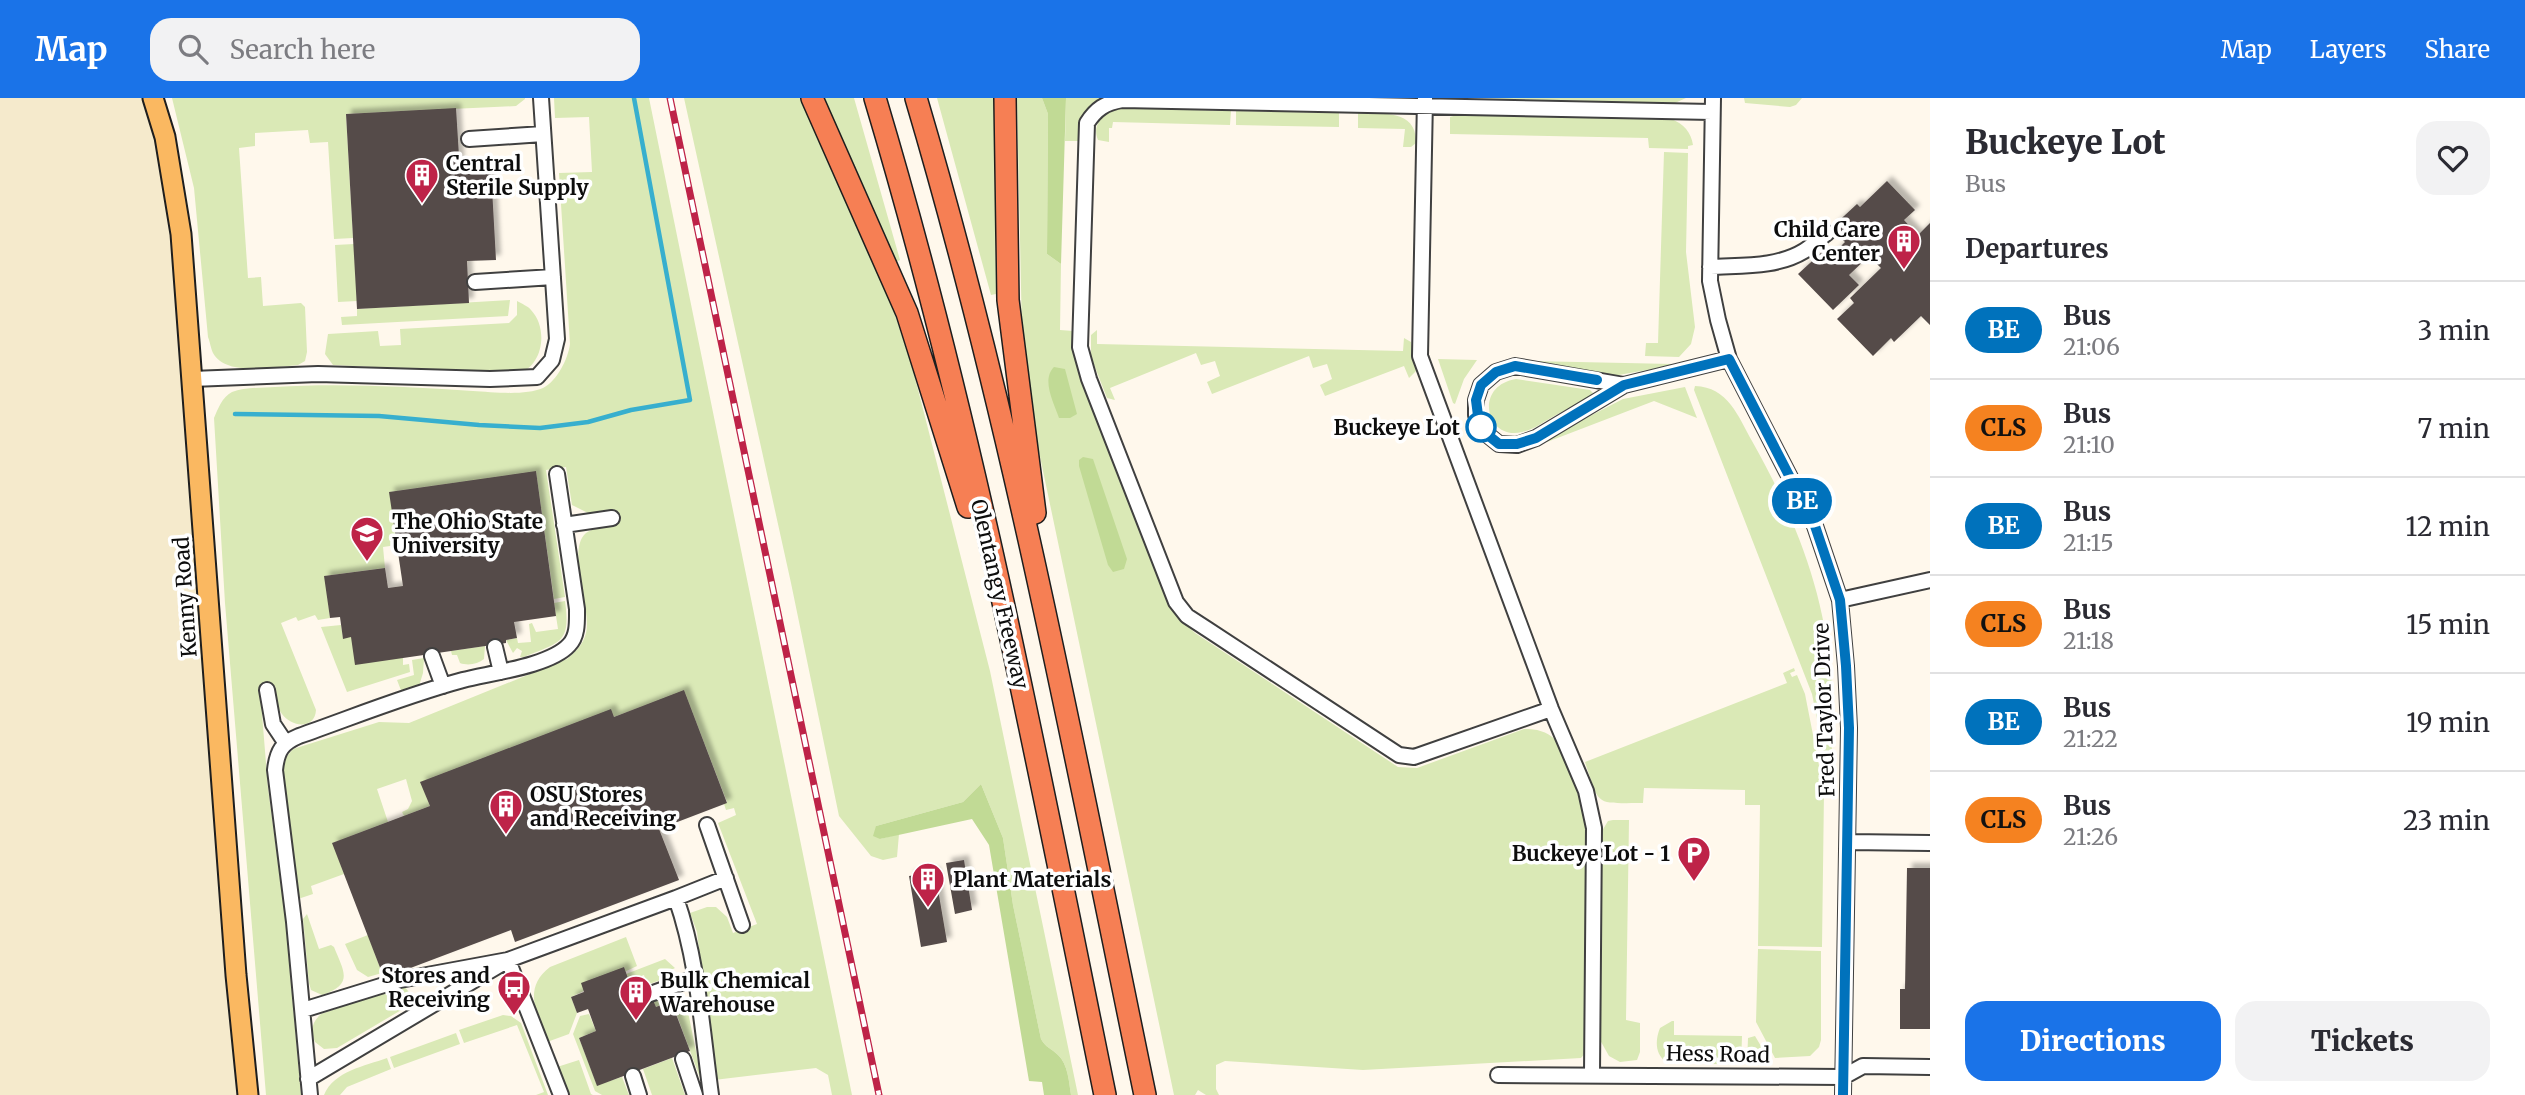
<!DOCTYPE html>
<html lang="en">
<head>
<meta charset="utf-8">
<style>
	:root { --surface:#fff; --page:#f2f2f3; --text:#2b2b33; --muted:#7c7c81; --line:#e1e1e2; --accent:#1a73e8 }
	body { margin:0; font-family:Merriweather,serif; background:var(--page); color:var(--text); height:100vh; display:flex; flex-direction:column; font-size:26px; white-space:nowrap }
	* { box-sizing:border-box; margin:0 }
	p { font-size:23px; color:var(--muted) }
	.icon { flex:none; width:38px; height:38px; fill:none; stroke:currentColor; stroke-width:2; stroke-linecap:round; stroke-linejoin:round }
	.map { position:relative; flex:1; overflow:hidden }
	.drawer { display:flex; flex-direction:column; background:var(--surface); width:595px }
	.drawer>* { flex:none }
	.badge { padding:0 14px; border-radius:23px; font-size:24px; line-height:46px }
	.map>.badge { position:absolute; translate:-50% -50%; box-shadow:0 0 0 4px #fff }
	h2 { padding:0 35px; font-size:26px; line-height:63px }
	.round { display:grid; place-items:center; flex:none; width:74px; height:74px; border-radius:21px; background:var(--page) }
	.headline { display:flex; align-items:center; justify-content:space-between; height:119px; padding:0 35px }
	h1 { font-size:33px; font-weight:800; line-height:52px }
	.action { display:flex; gap:14px; margin-top:auto; padding:14px 35px }
	.action a { flex:1; height:80px; border-radius:21px; background:var(--accent); color:#fff; font-size:28px; font-weight:800; line-height:80px; text-align:center }
	.action a+a { background:var(--page); color:var(--text) }
	ul { padding:0; list-style:none }
	li { display:flex; align-items:center; gap:21px; height:98px; padding:0 35px; border-top:2px solid var(--line) }
	li div { flex:1 }
	li b { display:block; font-size:26px }
	li em { font-style:normal }
	li .badge { min-width:77px; font-weight:700; text-align:center }
	header { display:flex; align-items:center; gap:42px; box-sizing:border-box; height:98px; padding:0 35px; background:var(--accent); color:#fff }
	header strong { font-size:33px }
	nav { display:flex; gap:38px; margin-inline-start:auto; font-size:24px }
	.search { width:490px; height:63px; background:var(--page); display:flex; align-items:center; gap:18px; box-sizing:border-box; padding:0 24px; border-radius:21px; color:var(--muted); font-size:26px }
	main { display:flex; flex:1; min-height:0 }
	.map>svg:first-child { display:block }
</style>
</head>
<body>
<header>
<strong>Map</strong>
<div class="search"><svg class="icon" aria-label="search" viewBox="0 0 24 24"><circle cx="10" cy="10" r="6"/><path d="M15 15l6 6"/></svg>Search here</div>
<nav><a>Map</a><a>Layers</a><a>Share</a></nav>
</header>
<main>
<div class="map">
<svg width="1930" height="997" viewBox="0 0 1930 997">
	<defs>
		<filter id="shadow"><feDropShadow dx="5" dy="-5" stdDeviation="2" flood-color="#0004"/></filter>
	</defs>
	<rect width="100%" height="100%" fill="#fff8ec"/>
	<!-- farmland -->
	<path fill="#f5eacc" d="M 0,0 L 153,0 L 165,39 L 248,997 L 0,997 Z"/>
	<!-- green -->
	<path fill="#dae9b6" d="M 172,0 L 525,0 L 525,1 L 516,8 L 346,16 L 353,140 L 334,141 L 328,44 L 310,45 L 308,32 L 255,35 L 255,48 L 239,50 L 248,180 L 261,179 L 263,208 L 301,205 L 305,209 L 307,254 L 305,263 L 298,267 C 275,269 226,279 213,255 C 211,251 210,244 208,239 L 194,90 Z
		M 554,0 L 649,0 L 852,997 L 832,997 L 828,977 L 816,970 L 714,982 L 697,834 L 690,815 L 707,809 L 716,809 L 727,819 L 733,835 L 757,826 L 718,725 L 736,717 L 734,710 L 726,712 L 724,706 L 727,704 L 684,593 L 614,619 L 610,612 L 421,684 L 430,708 L 404,718 L 402,714 L 408,711 L 412,703 L 406,681 L 377,691 L 388,724 L 333,745 L 344,776 L 311,788 L 313,796 L 298,801 L 282,670 L 283,663 L 293,651 L 379,624 L 409,625 L 567,561 C 575,554 583,547 586,535 C 592,510 566,452 586,435 C 594,429 607,429 617,427 L 615,413 L 590,416 L 572,407 L 566,369 L 546,372 L 565,499 L 554,501 L 536,374 L 390,394 L 397,447 L 383,449 L 385,470 L 325,478 L 330,520 L 318,522 L 315,517 L 298,523 L 296,519 L 281,525 L 316,612 C 315,632 291,629 282,616 C 276,609 276,597 275,588 L 260,591 L 268,690 L 285,818 L 301,997 L 266,997 L 225,505 L 214,320 C 218,311 222,299 232,294 C 244,289 262,290 275,289 C 341,285 407,289 473,293 C 492,294 525,298 543,290 C 557,283 568,261 570,246 L 559,75 L 592,74 L 589,19 L 555,20 Z
		M 684,0 L 802,0 L 885,186 L 913,272 L 990,573 L 1078,997 L 1071,997 C 1069,984 1068,966 1058,957 C 1051,950 1046,950 1041,941 L 1013,807 L 1003,740 L 981,686 L 963,704 L 876,728 L 880,741 L 899,736 L 897,759 L 883,762 L 871,758 L 839,718 L 791,485 Z
		M 822,0 L 854,0 L 900,162 L 896,164 Z
		M 937,0 L 994,0 L 996,196 L 991,197 Z
		M 1017,0 L 1042,0 L 1048,16 L 1047,156 L 1061,166 L 1060,232 L 1073,233 L 1075,250 L 1179,519 L 1195,535 L 1398,669 L 1417,670 L 1524,631 C 1537,631 1546,633 1556,642 C 1575,675 1584,712 1588,750 L 1586,954 L 1581,960 L 1363,972 L 1225,963 L 1216,967 L 1216,991 L 1219,997 L 1206,997 L 1198,992 L 1195,997 L 1174,997 L 1034,330 L 1022,236 Z
		M 1066,0 L 1101,0 C 1084,11 1081,24 1080,43 L 1065,43 Z
		M 1464,0 L 1686,0 L 1675,5 Z
		M 1744,0 L 1802,0 L 1796,7 L 1790,9 L 1745,5 Z
		M 1120,10 L 1231,13 L 1230,27 L 1113,24 L 1112,30 L 1109,30 L 1109,44 L 1098,42 C 1091,26 1105,13 1120,10 Z
		M 1236,13 L 1339,15 L 1339,29 L 1236,27 Z
		M 1358,15 C 1382,16 1417,11 1416,45 L 1411,49 L 1403,49 L 1405,31 L 1358,30 Z
		M 1457,17 L 1671,21 C 1684,26 1691,34 1693,47 L 1688,48 L 1688,51 L 1649,50 L 1648,40 L 1450,36 L 1450,19 Z
		M 1664,54 L 1688,55 L 1686,154 L 1695,229 L 1691,246 L 1679,259 L 1645,258 L 1646,245 L 1658,245 Z
		M 354,146 L 357,203 L 338,204 L 335,147 Z
		M 510,202 L 508,218 L 342,227 L 341,219 L 357,218 L 357,211 Z
		M 517,203 C 522,206 528,208 531,212 C 549,231 543,269 517,276 L 333,267 L 325,256 L 328,236 L 378,233 L 380,248 L 401,247 L 400,231 L 509,225 L 517,217 Z
		M 1097,232 L 1097,246 L 1403,253 L 1404,240 L 1411,244 L 1416,273 L 1409,280 L 1404,268 L 1325,298 L 1320,287 L 1332,281 L 1327,266 L 1313,270 L 1309,258 L 1212,296 L 1207,284 L 1220,278 L 1215,263 L 1201,267 L 1196,255 L 1110,290 L 1115,302 L 1107,300 L 1091,259 L 1091,237 Z
		M 1438,261 L 1477,262 L 1464,281 L 1455,306 L 1453,305 Z
		M 1530,263 L 1673,266 L 1675,267 L 1613,278 L 1530,265 Z
		M 1516,281 L 1590,292 L 1593,295 C 1583,304 1568,310 1556,317 C 1546,322 1534,332 1522,334 C 1486,343 1473,288 1516,281 Z
		M 1695,288 C 1728,289 1738,318 1752,343 C 1797,423 1826,497 1832,589 C 1834,623 1831,657 1831,691 L 1812,596 L 1694,292 Z
		M 1685,289 L 1697,320 L 1654,303 L 1547,344 L 1545,341 L 1623,301 Z
		M 565,503 C 571,546 560,544 524,559 L 520,559 L 522,553 L 517,550 L 513,555 L 506,542 L 517,540 L 518,545 L 531,544 L 529,526 L 532,525 L 536,534 L 558,531 L 554,505 Z
		M 341,527 L 343,540 L 351,539 L 403,560 L 403,567 L 409,566 L 410,574 L 347,594 L 321,529 Z
		M 485,548 L 484,561 C 478,566 468,568 460,565 L 457,557 L 452,557 L 451,553 Z
		M 424,560 L 423,575 L 419,588 L 402,595 L 397,582 L 414,577 L 412,562 Z
		M 1794,570 L 1795,573 L 1790,575 L 1792,579 L 1797,577 L 1805,596 L 1824,693 L 1822,849 L 1758,848 L 1760,707 L 1745,707 L 1745,692 L 1644,690 L 1643,705 C 1595,705 1600,710 1585,664 L 1787,585 L 1783,575 Z
		M 1613,722 L 1629,722 L 1626,922 L 1640,925 L 1640,954 L 1637,962 L 1620,964 L 1609,958 L 1600,942 L 1602,733 L 1608,723 Z
		M 307,816 L 319,851 L 331,847 L 334,849 C 344,874 354,886 322,897 L 311,892 L 309,885 L 303,821 Z
		M 368,837 L 382,875 L 368,879 L 357,872 L 345,846 Z
		M 626,839 L 637,868 L 571,899 L 577,915 L 569,936 L 547,944 C 537,917 522,890 550,869 Z
		M 1758,851 L 1821,853 L 1821,942 L 1819,949 L 1810,958 L 1775,960 L 1756,924 Z
		M 665,861 L 675,870 L 669,873 L 671,878 L 647,887 L 644,877 L 628,883 L 626,876 Z
		M 401,888 L 405,889 L 411,897 L 408,908 L 337,950 L 324,951 L 315,944 C 310,932 312,924 321,916 Z
		M 675,895 L 685,899 L 703,988 L 672,904 L 656,909 L 653,903 Z
		M 589,916 L 596,933 L 579,940 L 597,987 L 622,979 L 629,997 L 602,997 L 595,993 L 573,936 L 580,918 Z
		M 503,917 L 511,918 L 521,925 L 548,997 L 536,997 L 544,994 L 517,927 L 464,945 L 459,932 Z
		M 1672,923 L 1674,923 L 1674,937 L 1742,938 L 1741,967 L 1666,964 C 1655,956 1655,942 1660,930 Z
		M 456,935 L 460,946 L 394,970 L 390,959 Z
		M 1755,938 L 1768,960 L 1768,967 L 1747,967 L 1748,940 Z
		M 387,960 L 391,971 L 347,989 L 340,997 L 324,997 C 334,973 365,968 387,960 Z
		M 672,960 L 685,997 L 652,997 L 643,971 Z
		M 579,962 L 591,996 L 593,997 L 568,997 L 557,969 Z"/>
	<!-- forest -->
	<path fill="#c1da95" d="M 1042,0 L 1066,0 L 1061,166 L 1047,156 L 1048,16 Z
		M 1054,269 L 1065,271 L 1077,316 L 1070,320 L 1059,320 C 1054,305 1041,282 1054,269 Z
		M 1083,359 L 1093,361 L 1127,461 L 1124,471 L 1113,474 L 1108,467 L 1079,368 L 1079,362 Z
		M 981,686 L 1003,740 L 1013,807 L 1041,941 C 1046,950 1051,950 1058,957 C 1068,966 1069,984 1071,997 L 1044,997 L 1042,984 L 1029,983 L 989,747 L 972,721 L 880,741 L 873,738 L 876,728 L 963,704 Z"/>
	<g fill="none" stroke-linecap="round" stroke-linejoin="round">
		<!-- stream -->
		<path stroke="#37afce" stroke-width="4.5" d="M 235,316 L 379,318 L 479,327 L 540,330 L 588,324 L 631,312 L 690,302 L 634,0"/>
	</g>
	<!-- building -->
	<path fill="#554b49" filter="url(#shadow)" d="M 456,10 L 460,74 L 491,72 L 496,162 L 467,163 L 469,205 L 357,211 L 346,16 Z
		M 1887,83 L 1915,112 L 1904,122 L 1918,137 L 1930,125 L 1930,227 L 1921,218 L 1894,244 L 1891,240 L 1873,258 L 1837,221 L 1854,205 L 1850,200 L 1881,170 L 1869,158 L 1849,177 L 1859,187 L 1833,212 L 1798,176 L 1822,154 L 1828,161 L 1845,144 L 1831,130 L 1857,106 L 1860,109 Z
		M 536,373 L 556,518 L 514,524 L 517,540 L 506,542 L 506,545 L 355,567 L 351,539 L 343,541 L 340,519 L 330,520 L 324,478 L 385,470 L 388,490 L 403,488 L 389,394 Z
		M 684,592 L 727,705 L 659,731 L 679,782 L 515,844 L 511,832 L 384,880 L 332,745 L 430,708 L 420,684 L 611,611 L 614,619 Z
		M 964,762 L 972,812 L 955,816 L 946,765 Z
		M 1907,770 L 1930,770 L 1930,931 L 1900,931 L 1900,891 L 1905,891 Z
		M 935,774 L 947,844 L 921,849 L 909,778 Z
		M 624,869 L 638,908 L 653,902 L 656,909 L 671,903 L 690,953 L 597,988 L 579,940 L 596,933 L 588,911 L 577,915 L 571,899 L 584,894 L 581,885 Z"/>
	<g fill="none" stroke-linecap="round" stroke-linejoin="round">
		<defs>
			<path id="minor" d="M 1713,0 L 1710,183 L 1718,222 L 1729,261 L 1815,428 L 1840,502 L 1846,568 L 1849,630 L 1843,997
				M 1425,1 L 1420,258 L 1551,611 L 1586,693 L 1594,730 L 1592,976
				M 469,41 L 543,36
				M 1710,169 C 1741,167 1776,170 1804,153 C 1812,148 1819,141 1827,135
				M 475,184 L 553,179
				M 192,281 L 318,276 L 490,281 L 537,279 L 552,262 L 557,241 L 541,0
				M 1624,287 L 1515,268 L 1496,274 L 1481,287 L 1476,302 L 1476,317 L 1484,334 L 1499,346 L 1517,347 L 1536,340 L 1624,287 L 1729,261
				M 564,427 L 612,420
				M 1840,502 L 1930,482
				M 495,549 L 501,574
				M 432,558 L 443,588
				M 267,592 L 273,626 L 285,644
				M 1551,611 L 1414,659 L 1399,657 L 1207,531 L 1187,518 L 1176,504 L 1089,281 L 1080,249 L 1087,25 C 1096,11 1105,5 1122,2 L 1712,14
				M 707,727 L 742,827
				M 1848,744 L 1930,745
				M 676,800 L 726,780
				M 639,900 L 695,880
				M 303,912 L 400,882 L 508,862 L 676,800 C 698,863 702,931 711,997
				M 683,961 L 695,997
				M 1498,977 L 1843,979 L 1863,968 L 1930,969
				M 633,978 L 639,997
				M 308,981 L 508,862 L 561,997
				M 310,997 L 294,824 L 275,672 C 277,653 282,645 299,638 C 353,619 407,597 463,582 C 490,575 550,568 569,547 C 578,538 577,523 577,511 L 557,376"/>
			<path id="major" d="M 153,0 L 165,39 L 181,136 L 236,877 L 248,997"/>
			<path id="highway" d="M 812,0 L 907,215 L 968,409
				M 875,0 C 973,327 1037,663 1105,997
				M 916,0 C 1013,327 1076,663 1145,997
				M 1005,0 L 1008,202 L 1035,415"/>
		</defs>
		<!-- minor casing -->
		<use href="#minor" stroke="#404040" stroke-width="18"/>
		<!-- major casing -->
		<use href="#major" stroke="#1e1e1e" stroke-width="23"/>
		<!-- highway casing -->
		<use href="#highway" stroke="#1e1e1e" stroke-width="24"/>
		<!-- minor -->
		<use href="#minor" stroke="#fff" stroke-width="14"/>
		<!-- major -->
		<use href="#major" stroke="#fab861" stroke-width="19"/>
		<!-- highway -->
		<use href="#highway" stroke="#f67f54" stroke-width="21"/>
		<defs>
			<path id="rail" d="M 670,0 L 879,997"/>
		</defs>
		<!-- rail casing -->
		<use href="#rail" stroke="#be2348" stroke-width="7"/>
		<!-- rail -->
		<use href="#rail" stroke="#fff" stroke-width="4.5" stroke-dasharray="13" stroke-linecap="butt"/>
	</g>
	<g fill="none" stroke-linecap="round" stroke-linejoin="round">
		<defs>
			<path id="line" d="M 1597,282 L 1515,268 L 1496,274 L 1481,287 L 1476,302 L 1479,325 L 1484,334 L 1499,346 L 1517,346 L 1536,340 L 1624,287 L 1729,261 L 1815,428 L 1840,502 L 1846,568 L 1849,630 L 1843,997"/>
		</defs>
		<!-- line casing -->
		<use href="#line" stroke="#fff" stroke-width="16"/>
		<!-- line -->
		<use href="#line" stroke="#0072bc" stroke-width="10"/>
	</g>
	<!-- icons -->
	<defs>
		<symbol id="building-pin" viewBox="-11 -11 22 30"><path d="M0 17L-7.5 6A9.5 9.5 0 1 1 7.5 6Z" fill="#be2348" stroke="#fff"/><path d="M-4-6H4V6H1V3H-1V6H-4ZM-2.5-4.3h1.7v1.8h-1.7ZM.8-4.3h1.7v1.8H.8ZM-2.5-1h1.7V.8h-1.7ZM.8-1h1.7V.8H.8Z" fill="#fff"/></symbol>
		<symbol id="university-pin" viewBox="-11 -11 22 30"><path d="M0 17L-7.5 6A9.5 9.5 0 1 1 7.5 6Z" fill="#be2348" stroke="#fff"/><path d="M0-5L7-2L0 1L-7-2ZM-4 1L0 2.5L4 1V4Q0 6-4 4Z" fill="#fff"/></symbol>
		<symbol id="parking-pin" viewBox="-11 -11 22 30"><path d="M0 17L-7.5 6A9.5 9.5 0 1 1 7.5 6Z" fill="#be2348" stroke="#fff"/><path d="M-3.5-5.5H1a3.5 3.5 0 0 1 0 7H-1V5.5H-3.5ZM-1-3.4V-.6H.8a1.4 1.4 0 0 0 0-2.8Z" fill="#fff"/></symbol>
		<symbol id="bus-pin" viewBox="-11 -11 22 30"><path d="M0 17L-7.5 6A9.5 9.5 0 1 1 7.5 6Z" fill="#be2348" stroke="#fff"/><path d="M-5-6H5V4H4V6H2V4H-2V6H-4V4H-5ZM-3.5-4V0h7V-4ZM-3.5 1.2v1.5H-2V1.2ZM2 1.2v1.5H3.5V1.2Z" fill="#fff"/></symbol>
	</defs>
	<g fill-rule="evenodd">
		<use href="#building-pin" x="403" y="58" width="38" height="52"/>
		<use href="#building-pin" x="1885" y="124" width="38" height="52"/>
		<use href="#university-pin" x="348" y="416" width="38" height="52"/>
		<use href="#building-pin" x="487" y="689" width="38" height="52"/>
		<use href="#parking-pin" x="1675" y="736" width="38" height="52"/>
		<use href="#building-pin" x="909" y="762" width="38" height="52"/>
		<use href="#bus-pin" x="495" y="870" width="38" height="52"/>
		<use href="#building-pin" x="617" y="875" width="38" height="52"/>
	</g>
	<!-- markers -->
	<circle fill="#fff" stroke="#0072bc" stroke-width="3.5" cx="1481" cy="329" r="14"/>
	<g text-anchor="middle" dominant-baseline="central" stroke-width="7" stroke-linejoin="round" paint-order="stroke">
		<!-- poi labels -->
		<g font-size="21" font-weight="bold" fill="#0d0d0d" stroke="#fff" text-anchor="start">
			<text x="446" y="65">Central<tspan x="446" dy="24">Sterile Supply</tspan></text>
			<text x="1880" y="131" text-anchor="end">Child Care<tspan x="1880" dy="24">Center</tspan></text>
			<text x="392" y="423">The Ohio State<tspan x="392" dy="24">University</tspan></text>
			<text x="530" y="696">OSU Stores<tspan x="530" dy="24">and Receiving</tspan></text>
			<text x="1670" y="755" text-anchor="end">Buckeye Lot - 1</text>
			<text x="953" y="781">Plant Materials</text>
			<text x="490" y="877" text-anchor="end">Stores and<tspan x="490" dy="24">Receiving</tspan></text>
			<text x="660" y="882">Bulk Chemical<tspan x="660" dy="24">Warehouse</tspan></text>
		</g>
		<!-- stop labels -->
		<g font-size="21" font-weight="bold" fill="#0d0d0d" stroke="#fff" text-anchor="end">
			<text x="1460" y="329">Buckeye Lot</text>
		</g>
		<!-- street labels -->
		<g font-size="21" fill="#0d0d0d" stroke="#fff">
			<text transform="translate(1000 496) rotate(77)">Olentangy Freeway</text>
			<text transform="translate(185 499) rotate(-94)">Kenny Road</text>
			<text transform="translate(1824 612) rotate(-92)">Fred Taylor Drive</text>
			<text transform="translate(1718 956) rotate(1)">Hess Road</text>
		</g>
	</g>
</svg>
<b class="badge" style="left:1802px;top:403px;background:#0072bc;color:#fff">BE</b>
</div>
<section class="drawer">
<div class="headline"><div><h1>Buckeye Lot</h1><p>Bus</p></div><a class="round"><svg class="icon" aria-label="heart" viewBox="0 0 24 24"><path d="M12 20l-8-8c-3-5 5-10 8-4 3-6 11-1 8 4z"/></svg></a></div>
<h2>Departures</h2>
<ul>
<li><span class="badge" style="background:#0072bc;color:#fff">BE</span><div><b>Bus</b><p>21:06</p></div><em>3 min</em></li>
<li><span class="badge" style="background:#f58220;color:#111">CLS</span><div><b>Bus</b><p>21:10</p></div><em>7 min</em></li>
<li><span class="badge" style="background:#0072bc;color:#fff">BE</span><div><b>Bus</b><p>21:15</p></div><em>12 min</em></li>
<li><span class="badge" style="background:#f58220;color:#111">CLS</span><div><b>Bus</b><p>21:18</p></div><em>15 min</em></li>
<li><span class="badge" style="background:#0072bc;color:#fff">BE</span><div><b>Bus</b><p>21:22</p></div><em>19 min</em></li>
<li><span class="badge" style="background:#f58220;color:#111">CLS</span><div><b>Bus</b><p>21:26</p></div><em>23 min</em></li>
</ul>
<div class="action"><a>Directions</a><a>Tickets</a></div>
</section>
</main>
</body>
</html>
